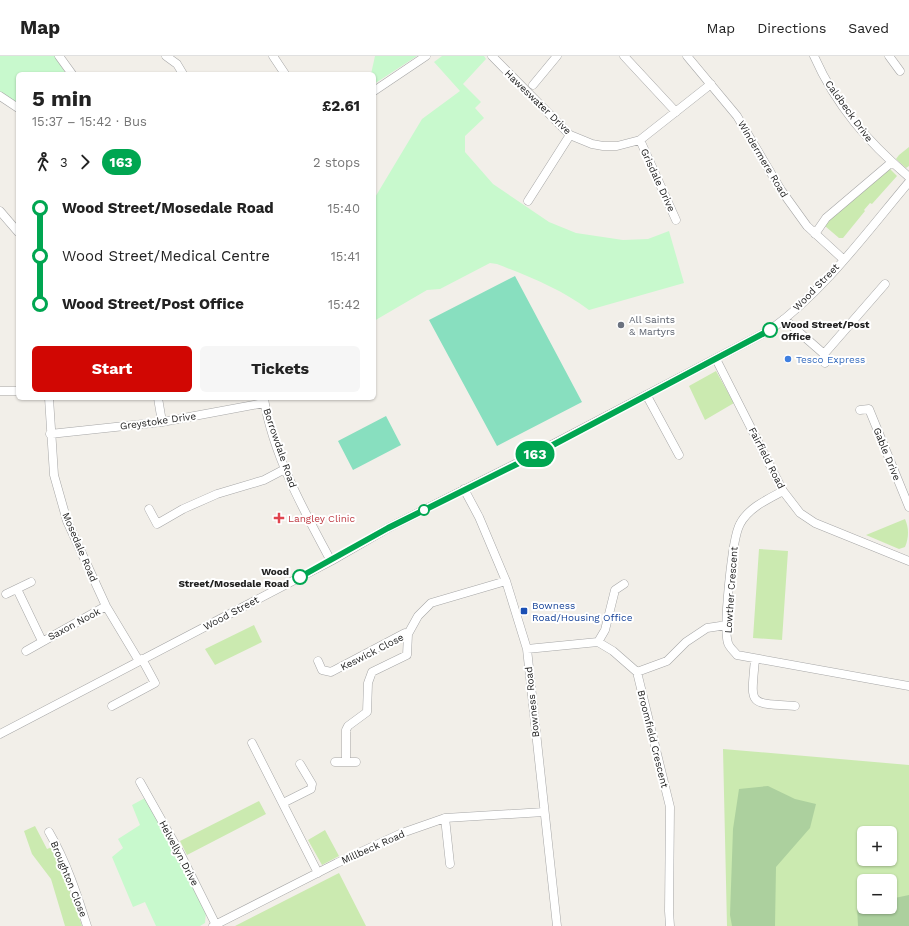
<!DOCTYPE html>
<html lang="en">
<head>
<meta charset="utf-8">
<style>
	:root { --surface:#fff; --page:#f6f6f6; --text:#222; --muted:#767676; --line:#e0e0e0; --accent:#d10703 }
	body { margin:0; font-family:"Work Sans",sans-serif; background:var(--page); color:var(--text); height:100vh; display:flex; flex-direction:column; font-size:15px; white-space:nowrap }
	* { box-sizing:border-box; margin:0 }
	p { font-size:13px; color:var(--muted) }
	.icon { flex:none; width:22px; height:22px; fill:none; stroke:currentColor; stroke-width:2; stroke-linecap:round; stroke-linejoin:round }
	.map { position:relative; flex:1; overflow:hidden }
	.sheet { position:absolute; left:16px; top:16px; width:360px; height:328px; display:flex; flex-direction:column; background:var(--surface); border-radius:6px; box-shadow:0 1px 3px #0004 }
	.sheet>* { flex:none }
	.badge { padding:0 8px; border-radius:13px; font-size:14px; line-height:26px }
	.tools { position:absolute; left:857px; top:770px; display:grid; gap:8px }
	.tools a { display:grid; place-items:center; width:40px; height:40px; border-radius:6px; background:var(--surface); box-shadow:0 1px 3px #0004; font-size:20px }
	.map>.badge { position:absolute; translate:-50% -50%; box-shadow:0 0 0 2px #fff }
	.legs { display:flex; align-items:center; gap:6px; height:44px; padding:0 16px; font-size:13px }
	.legs p { margin-inline-start:auto }
	.summary { display:flex; align-items:center; justify-content:space-between; height:68px; padding:0 16px }
	h1 { font-size:22px; font-weight:700; line-height:30px }
	.cta { display:flex; gap:8px; margin-top:auto; padding:8px 16px }
	.cta a { flex:1; height:46px; border-radius:6px; background:var(--accent); color:#fff; font-size:16px; font-weight:700; line-height:46px; text-align:center }
	.cta a+a { background:var(--page); color:var(--text) }
	ul { padding:0 16px; list-style:none }
	li { display:flex; align-items:center; gap:14px; height:48px; font-size:15px }
	li i { display:grid; place-items:center; width:6px; height:100%; margin:0 5px; background:currentColor }
	li i::after { content:''; width:10px; height:10px; margin:-5px; border:3px solid; border-radius:50%; background:var(--surface) }
	li p { margin-inline-start:auto }
	li:first-child i { background:linear-gradient(#0000 50%,currentColor 0) }
	li:last-child i { background:linear-gradient(currentColor 50%,#0000 0) }
	header { display:flex; align-items:center; gap:24px; box-sizing:border-box; height:56px; padding:0 20px; background:var(--surface); border-bottom:1px solid var(--line) }
	header strong { font-size:19px }
	nav { display:flex; gap:22px; margin-inline-start:auto; font-size:14px }
	.map>svg:first-child { display:block }
</style>
</head>
<body>
<header>
<strong>Map</strong>
<nav><a>Map</a><a>Directions</a><a>Saved</a></nav>
</header>
<div class="map">
<svg width="909" height="870" viewBox="0 0 909 870">
	<rect width="100%" height="100%" fill="#f2efe9"/>
	<!-- grass -->
	<path fill="#cbeab0" fill-rule="evenodd" d="M 909,91 L 909,110 L 906,112 L 896,103 L 899,99 Z
		M 889,112 L 897,120 L 872,148 L 870,147 L 864,154 L 865,155 L 843,182 L 839,182 L 825,170 L 829,162 Z
		M 716,315 L 734,347 L 705,364 L 689,330 Z
		M 905,463 C 909,472 909,481 905,491 L 899,493 L 866,479 Z
		M 759,493 L 788,495 L 782,584 L 753,582 Z
		M 254,569 L 262,586 L 215,609 L 205,593 Z
		M 723,693 L 909,709 L 909,870 L 727,870 ZM 864,777 L 890,777 L 890,803 L 864,803 ZM 864,825 L 890,825 L 890,851 L 864,851 Z
		M 259,745 L 266,758 L 187,799 L 180,785 Z
		M 35,770 L 47,793 L 52,791 L 73,843 L 82,870 L 65,870 L 51,823 L 32,798 L 24,775 Z
		M 325,774 L 339,800 L 322,809 L 308,784 Z
		M 339,817 L 366,870 L 235,870 Z"/>
	<!-- forest -->
	<path fill="#acd09e" d="M 768,730 L 795,743 L 816,748 L 810,772 L 776,811 L 775,870 L 732,870 L 730,859 L 733,773 L 739,733 Z
		M 909,839 L 909,870 L 858,870 L 857,849 L 864,848 L 864,851 L 890,851 L 890,843 Z"/>
	<!-- park -->
	<path fill="#c8f9cd" d="M 0,0 L 55,0 L 66,18 L 18,18 L 18,48 L 0,36 Z
		M 375,0 L 417,0 L 374,28 L 374,18 L 371,18 Z
		M 442,0 L 484,0 L 486,3 L 463,28 L 481,46 L 475,52 L 484,62 L 465,80 L 465,96 L 493,128 L 549,166 L 576,177 L 623,184 L 648,183 L 669,175 L 684,227 L 589,254 C 561,233 530,221 497,208 L 490,207 L 440,233 L 427,234 L 374,265 L 374,143 L 422,63 L 460,35 L 434,6 Z
		M 145,742 L 206,856 L 205,867 L 200,870 L 156,870 L 145,846 L 133,851 L 112,801 L 123,792 L 118,783 L 140,769 L 132,749 Z"/>
	<!-- pitch -->
	<path fill="#88dfbf" d="M 515,220 L 582,346 L 497,390 L 429,264 Z
		M 386,360 L 401,389 L 353,414 L 338,385 Z"/>
	<g fill="none" stroke-linecap="round" stroke-linejoin="round">
		<defs>
			<path id="street" d="M 59,0 L 72,18
				M 166,0 L 177,8 L 183,18
				M 273,0 L 285,18
				M 492,0 L 570,79 L 592,88 L 603,90 L 617,90 L 640,84 L 711,28
				M 624,0 L 676,56
				M 687,0 L 737,60 L 781,134 L 807,170 L 843,203
				M 814,0 C 836,50 868,86 909,121
				M 889,0 L 900,15
				M 533,29 L 557,0
				M 374,35 L 426,0
				M 0,40 L 18,52
				M 640,84 L 676,164
				M 528,145 L 570,79
				M 0,155 L 18,176
				M 815,178 L 826,162 L 892,106
				M 784,263 L 824,298 L 825,307
				M 824,298 L 885,228
				M 716,303 L 783,435 L 800,457 L 815,467 L 909,505
				M 0,335 L 18,335
				M 647,340 L 679,399
				M 49,342 L 54,419 L 67,465 L 106,550 L 139,605
				M 158,342 L 162,366
				M 264,343 C 273,399 304,455 331,505
				M 860,354 L 869,353 L 909,451
				M 50,378 L 162,366 L 264,347
				M 464,433 L 479,461 L 506,525 L 527,593 L 557,870
				M 783,435 C 768,443 748,452 740,468 C 732,482 723,572 728,587 C 729,591 734,595 737,599 L 909,630
				M 149,453 L 157,468 L 183,453 L 217,438 L 264,424 L 285,413
				M 17,533 L 42,585
				M 6,538 L 31,526
				M 598,586 L 605,574 L 615,534 L 624,528
				M 527,593 L 598,586 L 613,595 L 637,616 L 670,751 L 669,855 L 670,870
				M 26,595 L 106,550
				M 755,603 C 751,650 747,647 795,650
				M 318,605 L 322,614 L 331,616 L 405,577 L 408,578
				M 637,616 L 667,605 L 686,586 L 707,572 L 727,569
				M 112,650 L 155,627 L 142,603
				M 0,678 L 331,505 L 388,472 L 517,407 L 770,274 C 825,234 866,177 909,126
				M 252,687 L 318,817
				M 335,706 L 356,706
				M 346,706 L 346,674 L 348,670 L 367,656 L 368,627 L 372,616 L 407,599 L 408,578 L 418,560 L 431,547 L 506,525
				M 140,726 L 180,797 L 216,869
				M 283,747 L 311,733 L 312,728 L 300,708
				M 445,762 L 450,808
				M 49,776 C 66,805 77,838 87,870
				M 213,870 L 337,807 L 402,777 L 445,762 L 544,756"/>
		</defs>
		<!-- street casing -->
		<use href="#street" stroke="#a6a6a6" stroke-width="9"/>
		<!-- street -->
		<use href="#street" stroke="#fff" stroke-width="8"/>
	</g>
	<g fill="none" stroke-linecap="round" stroke-linejoin="round">
		<defs>
			<path id="line-1" d="M 300,521 L 388,472 L 517,408 L 770,274"/>
		</defs>
		<!-- line-1 casing -->
		<use href="#line-1" stroke="#fff" stroke-width="9"/>
		<!-- line-1 -->
		<use href="#line-1" stroke="#00a651" stroke-width="6"/>
	</g>
	<!-- markers -->
	<circle fill="#6b7280" stroke="#fff" stroke-width="1.5" cx="621" cy="269" r="4"/>
	<g fill="#fff" stroke="#00a651" stroke-width="2">
		<circle cx="770" cy="274" r="7"/>
		<circle cx="424" cy="454" r="5"/>
		<circle cx="300" cy="521" r="7"/>
	</g>
	<circle fill="#3f7fe0" stroke="#fff" stroke-width="1.5" cx="788" cy="303" r="4"/>
	<path fill="#e0444e" stroke="#fff" stroke-width="1.5" d="M277 456h4v4h4v4h-4v4h-4v-4h-4v-4h4z"/>
	<rect fill="#1a4fb4" stroke="#fff" stroke-width="1.5" x="520" y="551" width="8" height="8" rx="2"/>
	<g text-anchor="middle" dominant-baseline="central" stroke-width="4" stroke-linejoin="round" paint-order="stroke">
		<!-- street labels -->
		<g font-size="10" fill="#222" stroke="#fff">
			<text transform="translate(538 46) rotate(44)">Haweswater Drive</text>
			<text transform="translate(849 55) rotate(54)">Caldbeck Drive</text>
			<text transform="translate(763 103) rotate(59)">Windermere Road</text>
			<text transform="translate(658 124) rotate(65)">Grisdale Drive</text>
			<text transform="translate(816 231) rotate(-46)">Wood Street</text>
			<text transform="translate(158 365) rotate(-8)">Greystoke Drive</text>
			<text transform="translate(280 392) rotate(71)">Borrowdale Road</text>
			<text transform="translate(887 398) rotate(68)">Gable Drive</text>
			<text transform="translate(767 402) rotate(63)">Fairfield Road</text>
			<text transform="translate(80 491) rotate(67)">Mosedale Road</text>
			<text transform="translate(731 534) rotate(-86)">Lowther Crescent</text>
			<text transform="translate(231 557) rotate(-28)">Wood Street</text>
			<text transform="translate(74 568) rotate(-28)">Saxon Nook</text>
			<text transform="translate(372 596) rotate(-27)">Keswick Close</text>
			<text transform="translate(532 646) rotate(-96)">Bowness Road</text>
			<text transform="translate(653 683) rotate(76)">Broomfield Crescent</text>
			<text transform="translate(373 791) rotate(-24)">Millbeck Road</text>
			<text transform="translate(179 797) rotate(62)">Helvellyn Drive</text>
			<text transform="translate(69 823) rotate(68)">Broughton Close</text>
		</g>
		<!-- worship labels -->
		<g font-size="10" fill="#5b616d" stroke="#fff" text-anchor="start">
			<text x="629" y="263">All Saints<tspan x="629" dy="12">&amp; Martyrs</tspan></text>
		</g>
		<!-- stop labels -->
		<g font-size="10" font-weight="bold" fill="#222" stroke="#fff" text-anchor="start">
			<text x="781" y="268">Wood Street/Post<tspan x="781" dy="12">Office</tspan></text>
			<text x="289" y="515" text-anchor="end">Wood<tspan x="289" dy="12">Street/Mosedale Road</tspan></text>
		</g>
		<!-- shop labels -->
		<g font-size="10" fill="#366cbe" stroke="#fff" text-anchor="start">
			<text x="796" y="303">Tesco Express</text>
		</g>
		<!-- health labels -->
		<g font-size="10" fill="#be3a42" stroke="#fff" text-anchor="start">
			<text x="288" y="462">Langley Clinic</text>
		</g>
		<!-- transit labels -->
		<g font-size="10" fill="#164399" stroke="#fff" text-anchor="start">
			<text x="532" y="549">Bowness<tspan x="532" dy="12">Road/Housing Office</tspan></text>
		</g>
	</g>
</svg>
<div class="tools">
<a>+</a>
<a>−</a>
</div>
<b class="badge" style="left:535px;top:398px;background:#00a651;color:#fff">163</b>
<section class="sheet">
<div class="summary"><div><h1>5 min</h1><p>15:37 – 15:42 · Bus</p></div><b>£2.61</b></div>
<div class="legs"><svg class="icon" aria-label="walk" viewBox="0 0 24 24"><circle cx="13" cy="4" r="2"/><path d="M13 8l-2 6 4 7M11 14l-3 7M7 12l3-4h3l4 4"/></svg>3<svg class="icon" aria-label="forward" viewBox="0 0 24 24"><path d="M9 5l7 7-7 7"/></svg><b class="badge" style="background:#00a651;color:#fff">163</b><p>2 stops</p></div>
<ul>
<li><i style="color:#00a651"></i><b>Wood Street/Mosedale Road</b><p>15:40</p></li>
<li><i style="color:#00a651"></i><span>Wood Street/Medical Centre</span><p>15:41</p></li>
<li><i style="color:#00a651"></i><b>Wood Street/Post Office</b><p>15:42</p></li>
</ul>
<div class="cta"><a>Start</a><a>Tickets</a></div>
</section>
</div>
</body>
</html>
